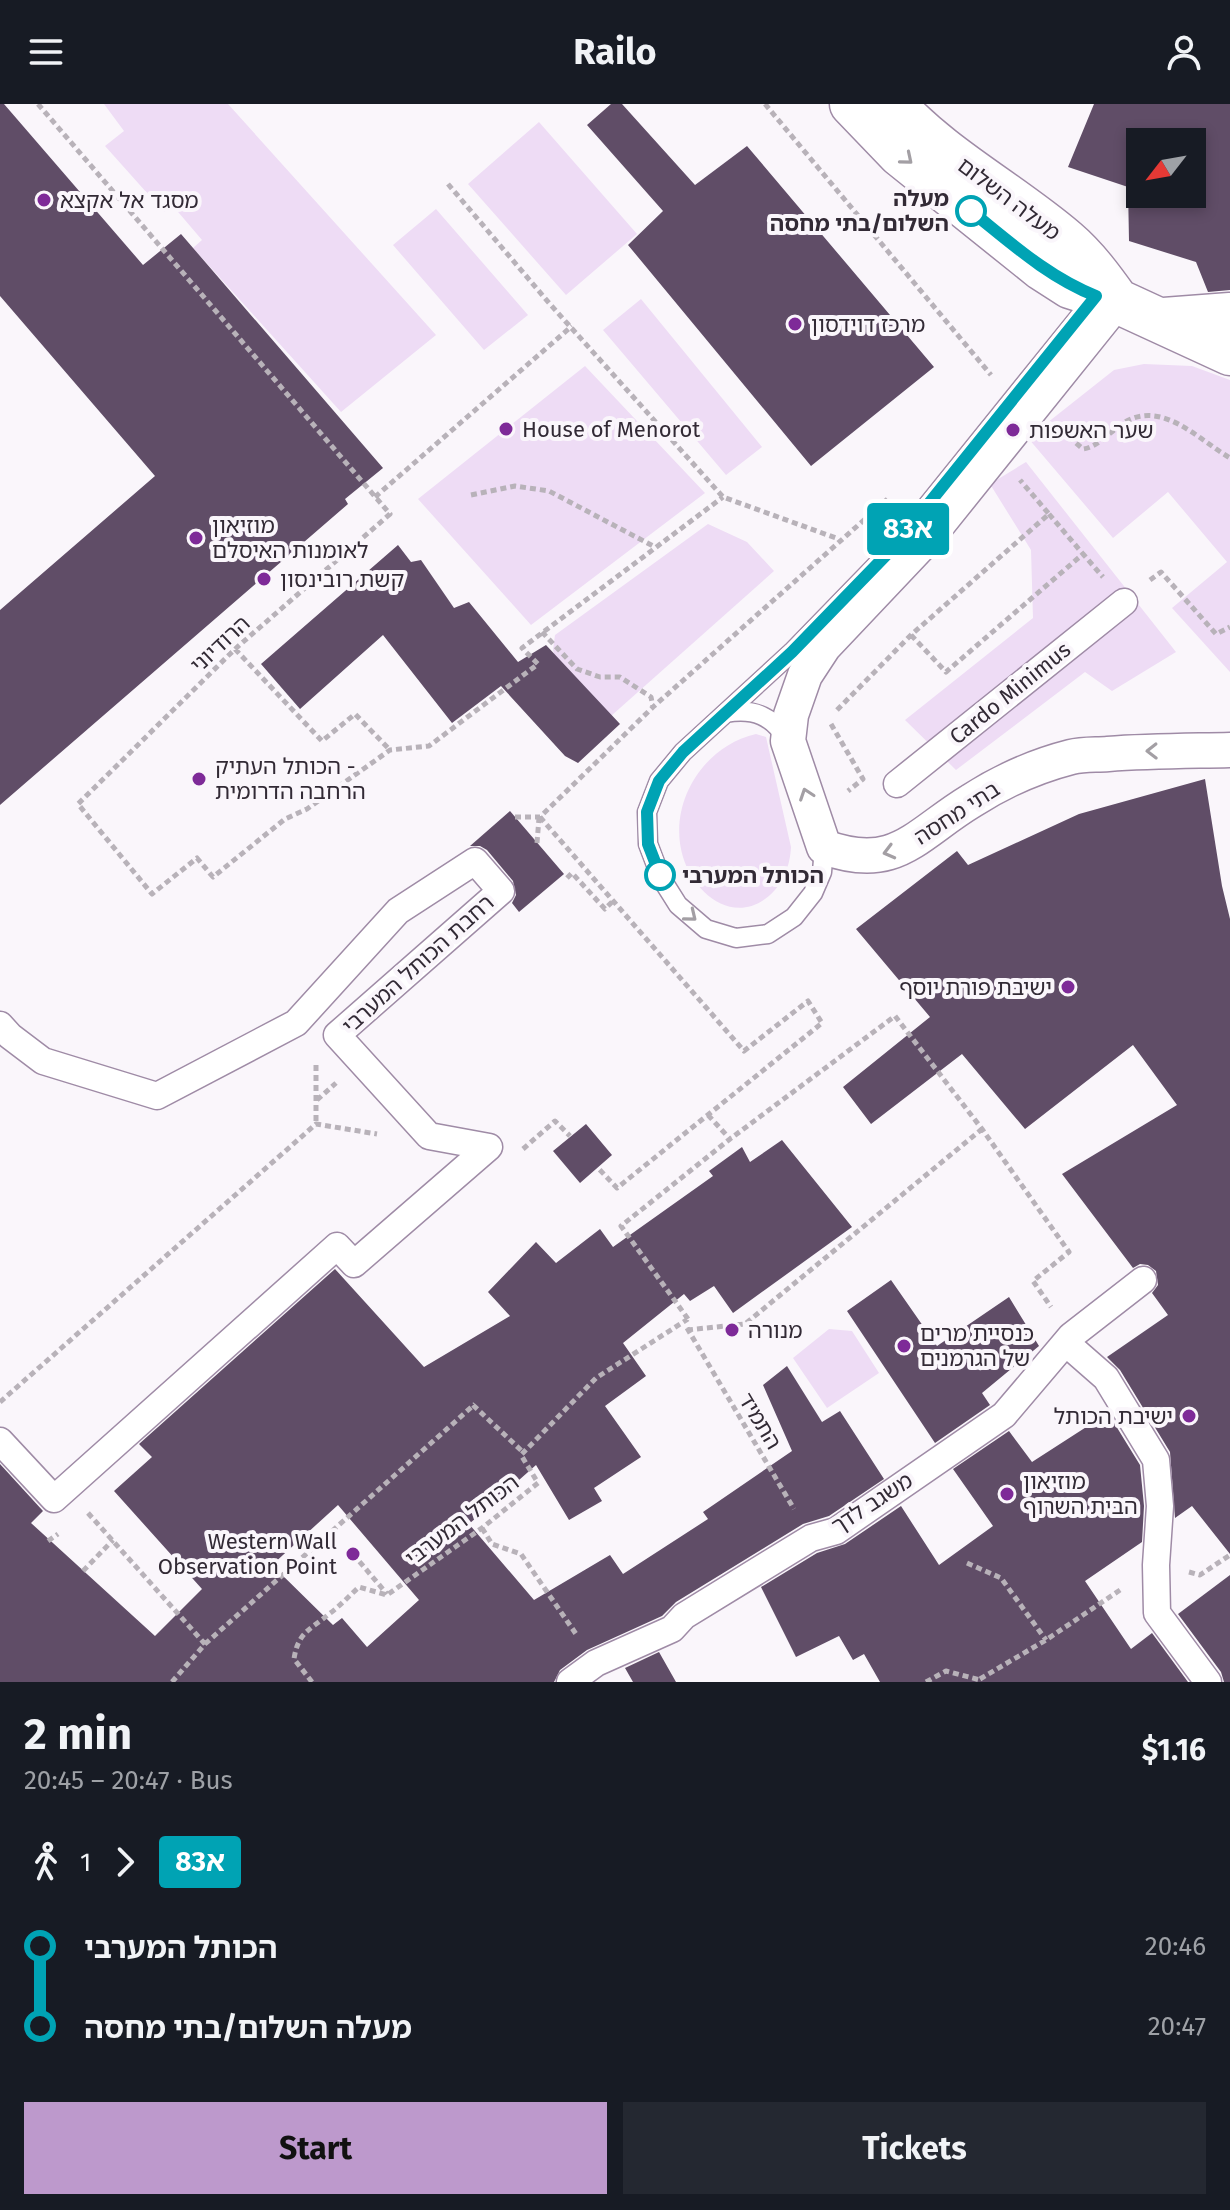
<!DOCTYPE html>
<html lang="en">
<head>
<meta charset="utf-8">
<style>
	:root { --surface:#171b24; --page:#242831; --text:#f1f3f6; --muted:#9ea1a6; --accent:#bd99cc }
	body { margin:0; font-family:"Fira Sans","Noto Sans Hebrew",sans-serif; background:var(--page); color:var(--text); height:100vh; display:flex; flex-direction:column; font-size:30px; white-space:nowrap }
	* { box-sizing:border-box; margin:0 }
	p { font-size:26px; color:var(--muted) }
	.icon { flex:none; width:44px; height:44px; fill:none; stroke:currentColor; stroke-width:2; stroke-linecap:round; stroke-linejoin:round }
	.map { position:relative; height:1578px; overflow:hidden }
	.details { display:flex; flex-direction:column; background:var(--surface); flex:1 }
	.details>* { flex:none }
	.badge { padding:0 16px; border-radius:6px; font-size:28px; line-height:52px }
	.needle { width:52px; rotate:239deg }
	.buttons { position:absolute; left:1126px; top:24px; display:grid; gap:16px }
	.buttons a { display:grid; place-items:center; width:80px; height:80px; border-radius:0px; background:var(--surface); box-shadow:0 4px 12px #0003; font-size:40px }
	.map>.badge { position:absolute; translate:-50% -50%; box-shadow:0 0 0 4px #fff }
	.legs { display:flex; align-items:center; gap:12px; height:88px; padding:0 24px; font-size:26px }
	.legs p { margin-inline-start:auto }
	.overview { display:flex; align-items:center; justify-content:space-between; height:136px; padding:0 24px }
	h1 { font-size:44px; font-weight:700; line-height:60px }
	.action { display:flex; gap:16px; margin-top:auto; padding:16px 24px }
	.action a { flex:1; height:92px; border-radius:0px; background:var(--accent); color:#111; font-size:32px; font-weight:700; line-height:92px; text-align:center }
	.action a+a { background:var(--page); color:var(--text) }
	ul { padding:0 24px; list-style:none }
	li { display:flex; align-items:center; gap:28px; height:80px; font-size:30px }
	li i { display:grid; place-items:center; width:12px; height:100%; margin:0 10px; background:currentColor }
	li i::after { content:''; width:20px; height:20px; margin:-10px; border:6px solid; border-radius:50%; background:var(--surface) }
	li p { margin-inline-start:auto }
	li:first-child i { background:linear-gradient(#0000 50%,currentColor 0) }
	li:last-child i { background:linear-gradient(currentColor 50%,#0000 0) }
	header { display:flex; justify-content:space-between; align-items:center; height:104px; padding:0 24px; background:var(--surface); font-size:36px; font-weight:700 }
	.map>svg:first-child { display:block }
</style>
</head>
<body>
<header><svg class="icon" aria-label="menu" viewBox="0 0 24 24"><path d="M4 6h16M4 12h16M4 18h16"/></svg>Railo<svg class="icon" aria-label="person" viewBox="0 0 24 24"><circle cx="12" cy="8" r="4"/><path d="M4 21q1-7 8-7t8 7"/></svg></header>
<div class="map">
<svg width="1230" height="1578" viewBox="0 0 1230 1578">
	<rect width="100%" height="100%" fill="#faf6fb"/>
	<!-- green -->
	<path fill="#eedcf5" d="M 104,0 L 228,0 L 436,231 L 341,308 L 193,144 L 202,136 L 173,102 L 164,108 L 105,42 L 124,27 Z
		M 539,18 L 637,130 L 566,191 L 468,80 Z
		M 436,105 L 528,211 L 484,246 L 393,141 Z
		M 641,195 L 762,343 L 726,371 L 603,226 Z
		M 1144,260 L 1192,262 L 1230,276 L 1230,568 L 1172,504 L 1227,458 L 1168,388 L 1113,434 L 1028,334 L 1114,266 Z
		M 585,262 L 705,389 L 531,521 L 418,395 Z
		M 1026,358 L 1176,548 L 1112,587 L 1085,568 L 956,666 L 905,616 L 1033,514 L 1031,446 L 990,380 Z
		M 708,420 L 747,438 L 774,467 L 575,644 L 553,546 L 555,531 Z
		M 756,630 L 766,633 L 791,743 C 790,763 782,783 765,795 C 730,820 693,787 683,753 C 667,700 703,642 756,630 Z
		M 829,1225 L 852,1227 L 879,1269 L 827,1304 L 793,1254 Z"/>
	<!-- building -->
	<path fill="#604d67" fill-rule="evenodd" d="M 0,0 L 4,0 L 143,161 L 181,130 L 383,364 L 345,395 L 348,400 L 0,701 L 0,506 L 155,372 L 0,192 Z
		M 611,0 L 622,0 L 695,81 L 747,42 L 934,263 L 811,362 L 628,141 L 663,107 L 587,21 Z
		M 1094,0 L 1230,0 L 1230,186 L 1208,188 L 1196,158 L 1129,137 L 1128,83 L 1068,63 ZM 1140,38 L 1192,38 L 1192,90 L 1140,90 Z
		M 398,441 L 411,458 L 421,456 L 454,504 L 469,498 L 518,558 L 546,541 L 620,620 L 578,659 L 565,652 L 501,582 L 452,619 L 383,531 L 300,605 L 261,560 Z
		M 1205,675 L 1222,782 L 1230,815 L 1230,1450 L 1192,1402 L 1175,1414 L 1170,1348 L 1120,1266 L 1107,1253 L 1168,1211 L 1152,1189 L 1158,1181 L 1156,1167 L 1148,1161 L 1140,1160 L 1133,1164 L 1062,1070 L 1177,1001 L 1133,941 L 1025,1025 L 962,950 L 871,1020 L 843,983 L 930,913 L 856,825 L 957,747 L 968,761 L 1079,710 Z
		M 510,707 L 564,770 L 519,808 L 512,799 L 516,791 L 513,777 L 487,746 L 480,742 L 470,742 Z
		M 586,1020 L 612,1051 L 580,1079 L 553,1047 Z
		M 782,1036 L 852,1123 L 733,1209 L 714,1182 L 690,1197 L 684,1190 L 623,1239 L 646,1272 L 605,1302 L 641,1353 L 594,1384 L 602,1397 L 569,1416 L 536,1361 L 469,1420 L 534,1496 L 610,1451 L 623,1470 L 708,1415 L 703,1408 L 792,1347 L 763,1281 L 787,1262 L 822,1318 L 840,1307 L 884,1375 L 829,1412 L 803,1420 L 676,1498 L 662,1512 L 587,1546 L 560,1566 L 554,1578 L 0,1578 L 0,1360 L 43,1407 L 31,1419 L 155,1532 L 202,1485 L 114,1387 L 152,1353 L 139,1340 L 335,1165 L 424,1263 L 510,1212 L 488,1188 L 536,1138 L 556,1159 L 600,1125 L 613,1143 L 713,1072 L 709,1067 L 742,1043 L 750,1058 ZM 338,1401 L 419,1496 L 367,1543 L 342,1514 L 333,1521 L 272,1461 Z
		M 891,1176 L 937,1242 L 1009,1193 L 1039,1242 L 982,1289 L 990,1301 L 935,1339 L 847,1207 Z
		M 1108,1309 L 1140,1361 L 1144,1402 L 1142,1438 L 1085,1477 L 1131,1545 L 1152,1529 L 1188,1578 L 880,1578 L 864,1550 L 853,1556 L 839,1532 L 796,1553 L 761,1483 L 817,1449 L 845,1440 L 901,1402 L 939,1461 L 993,1422 L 953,1365 L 1009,1327 L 1032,1358 Z
		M 1230,1471 L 1230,1578 L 1224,1578 L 1221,1568 L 1178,1510 Z
		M 659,1548 L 676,1578 L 633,1578 L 625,1564 Z"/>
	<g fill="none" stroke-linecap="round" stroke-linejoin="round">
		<defs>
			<path id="service" d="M 726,609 C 754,604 773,612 787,636
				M 824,743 L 822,768 L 813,789 L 794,813 L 768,830 L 736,834 L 706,825 L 678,801 L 661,774 L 648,740 L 647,708 L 659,677 L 683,648 L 792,548 L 893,444 L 1096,192"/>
			<path id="pedestrian" d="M 897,680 L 1124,498
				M 0,921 L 10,932 L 43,957 L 157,992 L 296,919 L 398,807 L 475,757 L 501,787 L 337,931 L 429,1032 L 489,1043 L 354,1160 L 337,1142 L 54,1395 L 0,1337
				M 1066,1239 L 1106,1274 L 1156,1356 L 1160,1402 L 1156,1461 L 1157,1509 L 1208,1578
				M 570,1578 L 596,1559 L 672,1525 L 684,1512 L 811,1434 L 836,1427 L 1004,1311 L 1071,1232 L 1143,1176"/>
			<path id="minor" d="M 1117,197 L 929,431 L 824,542 L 805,571 L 791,611 L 788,637 L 824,743 C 896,769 915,731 971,697 C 1002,677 1036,662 1071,653 C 1083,650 1096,651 1108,650 C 1149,647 1189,647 1230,646"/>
			<path id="tertiary" d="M 852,0 L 900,50 L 1042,164 L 1070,182 L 1117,197 L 1230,249
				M 893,0 C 943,55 1010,89 1066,137 C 1086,154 1102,176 1117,197
				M 1164,216 L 1230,211"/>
		</defs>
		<!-- service casing -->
		<use href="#service" stroke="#9f8ba6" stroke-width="21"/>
		<!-- pedestrian casing -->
		<use href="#pedestrian" stroke="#9f8ba6" stroke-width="29"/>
		<!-- minor casing -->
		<use href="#minor" stroke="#9f8ba6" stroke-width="37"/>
		<!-- tertiary casing -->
		<use href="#tertiary" stroke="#9f8ba6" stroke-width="47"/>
		<!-- path -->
		<path stroke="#b8b2b9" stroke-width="5" stroke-dasharray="6 4" stroke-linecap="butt" d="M 38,0 L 390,410 L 235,545 L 78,700 L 152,790 L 197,754 L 213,773 L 285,715 L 307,705 L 390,646 L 429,642 L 538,560 L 522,544 L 723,393
			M 765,0 L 991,271
			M 448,80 L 549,199 L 723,393 L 836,434
			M 1061,326 L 1083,345 C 1097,343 1107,331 1119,322 C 1159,292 1196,334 1230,354
			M 471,391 L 515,382 L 549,387 L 655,443
			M 375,393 L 572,222
			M 1049,410 L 1083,450
			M 1150,476 L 1161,468 L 1216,530 L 1230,523
			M 542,528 L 577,565 L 600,573 L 620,573 L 651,593 L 653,603
			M 911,531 L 946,568 L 1083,450 L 1103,473
			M 235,545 L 322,637 L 355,610 L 390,646
			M 837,606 L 911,531 L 1049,410 L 1020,376
			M 831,620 L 863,675 L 848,687
			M 515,713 L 540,713 L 653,603 L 890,393
			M 540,713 L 744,947 L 808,897 L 822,919 L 617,1084 L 598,1064
			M 537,739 L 539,714
			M 567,774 L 572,769 L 605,805 L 612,798
			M 316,961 L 316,1020
			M 317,996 L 336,979
			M 708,1011 L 730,1035
			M 523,1045 L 555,1017 L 570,1032
			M 688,1215 L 621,1122 L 730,1035 L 895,912 L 982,1025 L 1069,1148 L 1033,1177 L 1051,1203
			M 687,1224 L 794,1405
			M 687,1226 L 745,1220 L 982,1025
			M 0,1298 L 316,1020 L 377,1030
			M 473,1301 L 524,1349
			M 88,1409 L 205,1540 L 172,1578
			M 482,1424 L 492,1440 L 521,1450 L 576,1530
			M 48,1437 L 58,1430
			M 353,1450 L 387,1490
			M 967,1459 L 1001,1474 L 1046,1536
			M 83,1467 L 113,1436
			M 1189,1468 L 1200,1471 L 1230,1451
			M 205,1540 L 475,1300
			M 980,1575 L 1046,1536 L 1123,1484
			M 312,1578 L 294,1555 C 298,1528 310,1526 329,1510 C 340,1502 349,1492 359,1483 L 387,1491 L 482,1424 L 538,1379 L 521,1351 L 596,1274 L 688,1215
			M 926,1578 L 946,1567 L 980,1576"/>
		<!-- service -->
		<use href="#service" stroke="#fff" stroke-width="18"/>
		<!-- pedestrian -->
		<use href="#pedestrian" stroke="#fff" stroke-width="26"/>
		<!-- minor -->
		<use href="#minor" stroke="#fff" stroke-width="34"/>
		<!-- tertiary -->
		<use href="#tertiary" stroke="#fff" stroke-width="44"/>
	</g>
	<!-- one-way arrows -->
	<defs><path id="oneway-chevron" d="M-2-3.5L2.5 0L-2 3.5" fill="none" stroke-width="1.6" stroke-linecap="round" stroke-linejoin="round" transform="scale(2)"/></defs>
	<g stroke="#a39fa4">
		<use href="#oneway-chevron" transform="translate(907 55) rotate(40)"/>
		<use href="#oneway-chevron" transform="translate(1152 647) rotate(179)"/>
		<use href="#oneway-chevron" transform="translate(806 690) rotate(-109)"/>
		<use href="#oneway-chevron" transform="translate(889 748) rotate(165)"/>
		<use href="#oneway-chevron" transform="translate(691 812) rotate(39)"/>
	</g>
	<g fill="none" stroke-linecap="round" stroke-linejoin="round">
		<defs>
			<path id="line-1" d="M 660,771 L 648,740 L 647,708 L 659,677 L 683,648 L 792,548 L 893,444 L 1096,192 C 1048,173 1011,139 971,107"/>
		</defs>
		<!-- line-1 casing -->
		<use href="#line-1" stroke="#fff" stroke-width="18"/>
		<!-- line-1 -->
		<use href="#line-1" stroke="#00a3b4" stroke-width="12"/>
	</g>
	<!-- markers -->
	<g fill="#7e2a98" stroke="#faf6fb" stroke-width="3">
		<circle cx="44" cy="96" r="8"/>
		<circle cx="795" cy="220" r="8"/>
		<circle cx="506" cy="325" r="8"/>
		<circle cx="1013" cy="326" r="8"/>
		<circle cx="196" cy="434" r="8"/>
		<circle cx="264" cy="475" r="8"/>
		<circle cx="199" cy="675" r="8"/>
		<circle cx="1068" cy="883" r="8"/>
		<circle cx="732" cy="1226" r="8"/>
		<circle cx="904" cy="1242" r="8"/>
		<circle cx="1189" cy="1312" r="8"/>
		<circle cx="1007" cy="1390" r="8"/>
		<circle cx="353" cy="1450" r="8"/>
	</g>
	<g fill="#fff" stroke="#00a3b4" stroke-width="4">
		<circle cx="971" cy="107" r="14"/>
		<circle cx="660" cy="771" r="14"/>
	</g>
	<g text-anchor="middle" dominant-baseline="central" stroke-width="8" stroke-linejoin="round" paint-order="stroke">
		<!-- stop labels -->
		<g font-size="22" font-weight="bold" fill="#322a35" stroke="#faf6fb" text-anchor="end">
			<text x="949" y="94">מעלה<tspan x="949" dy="25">השלום/בתי מחסה</tspan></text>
			<text x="682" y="771" text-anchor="start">הכותל המערבי</text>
		</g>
		<!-- street labels -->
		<g font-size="22" fill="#322a35" stroke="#faf6fb">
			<text transform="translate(1009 95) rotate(37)">מעלה השלום</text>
			<text transform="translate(220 540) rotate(-43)">הרודיוני</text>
			<text transform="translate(1010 589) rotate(-39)">Cardo Minimus</text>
			<text transform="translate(957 709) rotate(-33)">בתי מחסה</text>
			<text transform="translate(418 860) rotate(-42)">רחבת הכותל המערבי</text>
			<text transform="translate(760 1317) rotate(59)">התמיד</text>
			<text transform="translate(872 1399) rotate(-33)">משגב לדך</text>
			<text transform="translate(462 1416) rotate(-37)">הכותל המערבי</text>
		</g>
		<!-- poi labels -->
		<g font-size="22" fill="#322a35" stroke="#faf6fb" text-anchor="start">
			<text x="60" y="96">מסגד אל אקצא</text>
			<text x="811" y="220">מרכז דוידסון</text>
			<text x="522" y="325">House of Menorot</text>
			<text x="1029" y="326">שער האשפות</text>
			<text x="212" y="421">מוזיאון<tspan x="212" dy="25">לאומנות האיסלם</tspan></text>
			<text x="280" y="475">קשת רובינסון</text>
			<text x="215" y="662">הכותל העתיק -<tspan x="215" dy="25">הרחבה הדרומית</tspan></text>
			<text x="1052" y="883" text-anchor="end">ישיבת פורת יוסף</text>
			<text x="748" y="1226">מנורה</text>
			<text x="920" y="1229">כנסיית מרים<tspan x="920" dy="25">של הגרמנים</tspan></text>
			<text x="1173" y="1312" text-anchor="end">ישיבת הכותל</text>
			<text x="1023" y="1377">מוזיאון<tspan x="1023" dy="25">הבית השרוף</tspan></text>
			<text x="337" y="1437" text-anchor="end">Western Wall<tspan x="337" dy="25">Observation Point</tspan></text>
		</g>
	</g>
</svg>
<div class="buttons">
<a><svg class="needle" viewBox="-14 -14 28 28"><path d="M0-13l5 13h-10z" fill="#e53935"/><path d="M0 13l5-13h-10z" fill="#9ea1a6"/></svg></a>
</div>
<b class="badge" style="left:908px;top:425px;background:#00a3b4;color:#fff">83א</b>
</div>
<section class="details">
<div class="overview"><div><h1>2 min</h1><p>20:45 – 20:47 · Bus</p></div><b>$1.16</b></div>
<div class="legs"><svg class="icon" aria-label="walk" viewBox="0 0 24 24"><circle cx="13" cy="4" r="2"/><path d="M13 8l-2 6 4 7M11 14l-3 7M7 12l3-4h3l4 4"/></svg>1<svg class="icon" aria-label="forward" viewBox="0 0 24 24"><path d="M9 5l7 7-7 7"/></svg><b class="badge" style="background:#00a3b4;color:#fff">83א</b></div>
<ul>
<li><i style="color:#00a3b4"></i><b>הכותל המערבי</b><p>20:46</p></li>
<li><i style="color:#00a3b4"></i><b>מעלה השלום/בתי מחסה</b><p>20:47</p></li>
</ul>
<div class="action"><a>Start</a><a>Tickets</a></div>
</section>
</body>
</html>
